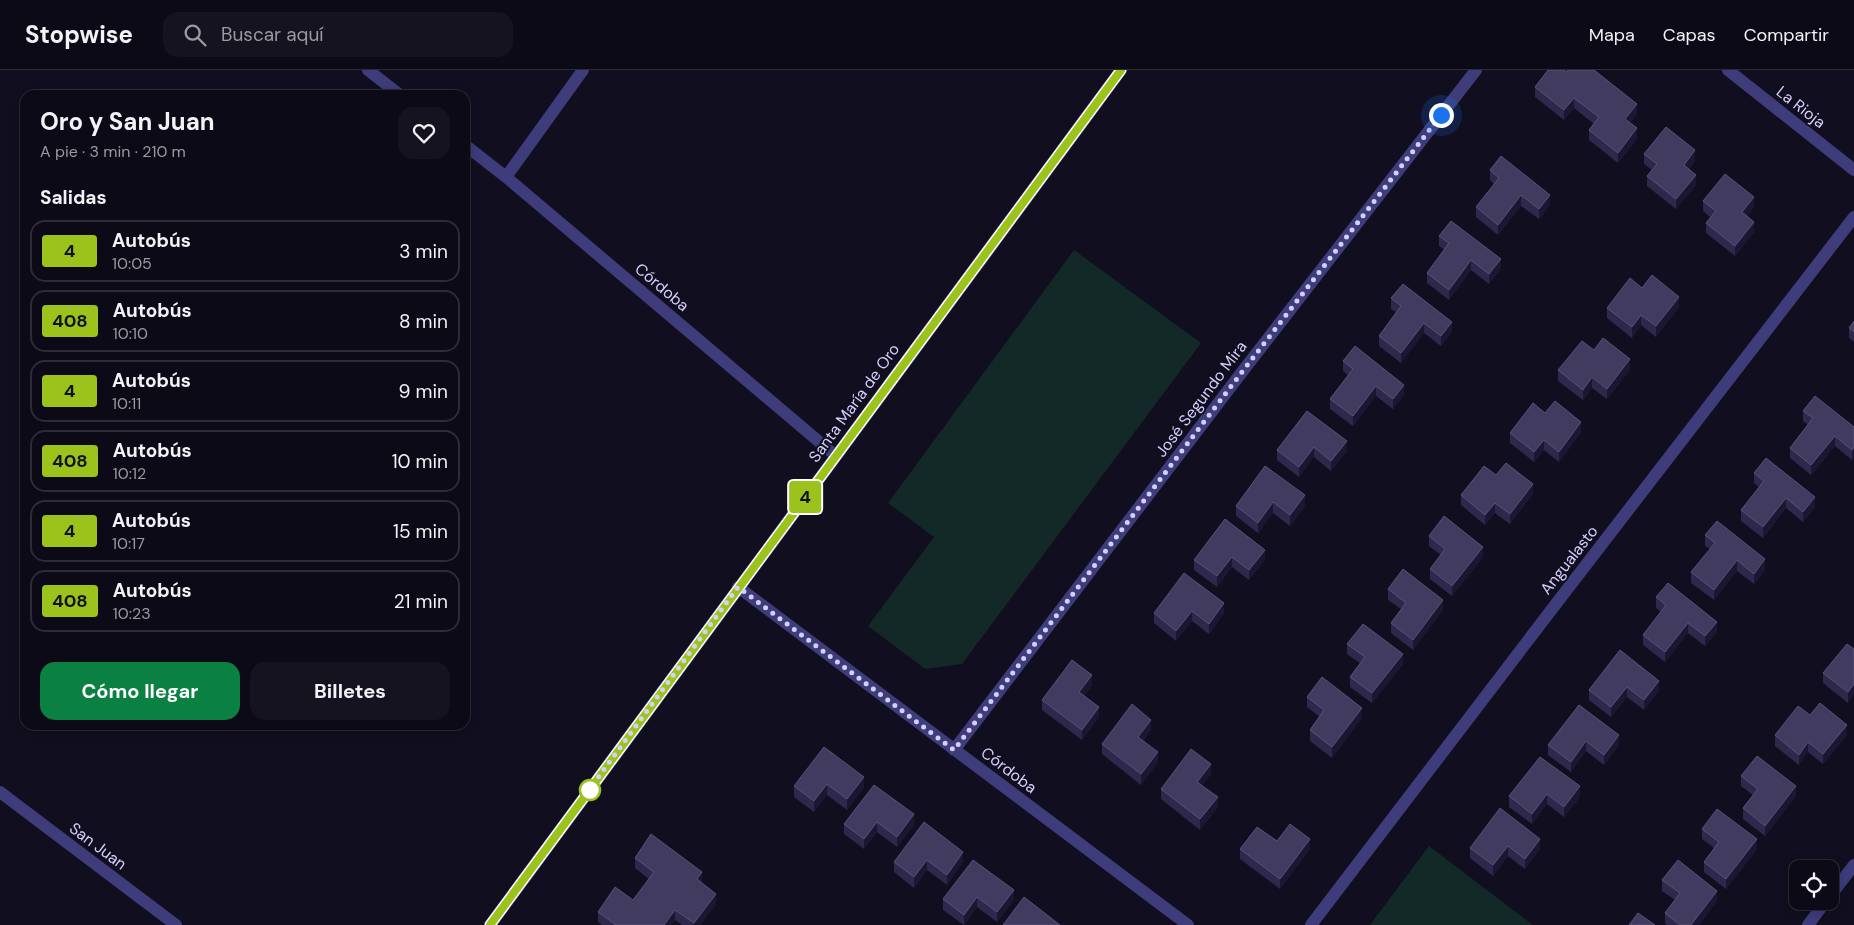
<!DOCTYPE html>
<html lang="es">
<head>
<meta charset="utf-8">
<style>
	:root { --surface:#0d0a17; --page:#161320; --text:#f1f3f6; --muted:#9a9aa1; --line:#2d2b36; --accent:#0b8043 }
	body { margin:0; font-family:"DM Sans",sans-serif; background:var(--page); color:var(--text); height:100vh; display:flex; flex-direction:column; font-size:19px; white-space:nowrap }
	* { box-sizing:border-box; margin:0 }
	p { font-size:16px; color:var(--muted) }
	.icon { flex:none; width:28px; height:28px; fill:none; stroke:currentColor; stroke-width:2; stroke-linecap:round; stroke-linejoin:round }
	.map { position:relative; flex:1; overflow:hidden }
	.side { position:absolute; left:20px; top:20px; width:450px; height:640px; display:flex; flex-direction:column; background:var(--surface); border-radius:15px; box-shadow:0 2px 12px #0003,0 0 0 1px var(--line) }
	.side>* { flex:none }
	.badge { padding:0 10px; border-radius:4px; font-size:18px; line-height:32px }
	.fabs { position:absolute; left:1789px; top:790px; display:grid; gap:10px }
	.fabs a { display:grid; place-items:center; width:50px; height:50px; border-radius:10px; background:var(--surface); box-shadow:0 2px 12px #0003,0 0 0 1px var(--line); font-size:25px }
	.you { position:absolute; width:25px; height:25px; margin:-12px; border:4px solid #fff; border-radius:50%; background:#1a73e8; box-shadow:0 0 0 8px #1a73e833 }
	.map>.badge { position:absolute; translate:-50% -50%; box-shadow:0 0 0 2px #fff }
	h2 { padding:0 20px; font-size:19px; line-height:45px }
	.round { display:grid; place-items:center; flex:none; width:52px; height:52px; border-radius:15px; background:var(--page) }
	.headline { display:flex; align-items:center; justify-content:space-between; height:85px; padding:0 20px }
	h1 { font-size:24px; font-weight:700; line-height:38px }
	.cta { display:flex; gap:10px; margin-top:auto; padding:10px 20px }
	.cta a { flex:1; height:58px; border-radius:15px; background:var(--accent); color:#fff; font-size:20px; font-weight:700; line-height:58px; text-align:center }
	.cta a+a { background:var(--page); color:var(--text) }
	ul { padding:0; list-style:none }
	li { display:flex; align-items:center; gap:15px; height:62px; margin:0 10px 8px; padding:0 10px; border:2px solid var(--line); border-radius:15px }
	li div { flex:1 }
	li b { display:block; font-size:19px }
	li em { font-style:normal }
	li .badge { min-width:55px; font-weight:700; text-align:center }
	header { display:flex; align-items:center; gap:30px; box-sizing:border-box; height:70px; padding:0 25px; background:var(--surface); border-bottom:1px solid var(--line) }
	header strong { font-size:24px }
	nav { display:flex; gap:28px; margin-inline-start:auto; font-size:18px }
	.search { width:350px; height:45px; background:var(--page); display:flex; align-items:center; gap:12px; box-sizing:border-box; padding:0 18px; border-radius:15px; color:var(--muted); font-size:19px }
	.map>svg:first-child { display:block }
</style>
</head>
<body>
<header>
<strong>Stopwise</strong>
<div class="search"><svg class="icon" aria-label="search" viewBox="0 0 24 24"><circle cx="10" cy="10" r="6"/><path d="M15 15l6 6"/></svg>Buscar aquí</div>
<nav><a>Mapa</a><a>Capas</a><a>Compartir</a></nav>
</header>
<div class="map">
<svg width="1854" height="855" viewBox="0 0 1854 855">
	<rect width="100%" height="100%" fill="#110e1f"/>
	<!-- green -->
	<path fill="#122928" d="M 1074,180 L 1201,273 L 962,594 L 925,599 L 868,556 L 934,467 L 888,433 Z
		M 1429,776 L 1533,855 L 1370,855 Z"/>
	<g fill="none" stroke-linecap="round" stroke-linejoin="round">
		<!-- minor -->
		<path stroke="#3e3c7b" stroke-width="12" d="M 368,0 L 400,25
			M 1728,0 L 1854,100
			M 465,75 L 506,107 L 836,386
			M 506,107 L 583,0
			M 738,517 L 1188,855
			M 954,680 L 1242,302 L 1476,0
			M 0,722 L 176,855
			M 1830,826 L 1854,795
			M 1311,855 L 1552,539 L 1854,147
			M 1808,855 L 1826,831"/>
		<!-- tertiary -->
		<path stroke="#3e3c7b" stroke-width="12" d="M 490,855 L 1121,0"/>
	</g>
	<!-- wall -->
	<path fill="#2e294c" d="M 1567,2 L 1637,44 L 1630,53 L 1637,69 L 1618,93 L 1589,70 L 1589,60 L 1594,54 L 1574,38 L 1564,50 L 1535,27 L 1535,17 Z
		M 1644,84 L 1695,91 L 1689,99 L 1696,115 L 1676,139 L 1647,116 L 1647,106 L 1652,100 L 1644,94 Z
		M 1490,100 L 1550,135 L 1539,149 L 1521,136 L 1498,165 L 1476,147 L 1476,137 L 1494,114 L 1490,110 Z
		M 1703,131 L 1754,137 L 1747,146 L 1754,162 L 1735,186 L 1706,163 L 1706,153 L 1710,147 L 1703,141 Z
		M 1439,166 L 1501,199 L 1489,214 L 1471,200 L 1449,230 L 1427,213 L 1427,203 L 1445,180 L 1439,176 Z
		M 1642,218 L 1679,237 L 1656,267 L 1641,255 L 1632,268 L 1607,248 L 1607,238 Z
		M 1391,228 L 1452,262 L 1441,276 L 1424,263 L 1401,293 L 1379,276 L 1379,266 L 1396,242 L 1391,239 Z
		M 1854,251 L 1854,272 L 1849,268 L 1849,258 Z
		M 1594,280 L 1630,300 L 1607,329 L 1592,318 L 1583,330 L 1558,311 L 1558,300 Z
		M 1343,291 L 1404,325 L 1393,339 L 1376,326 L 1353,356 L 1330,339 L 1330,329 L 1348,305 L 1343,301 Z
		M 1307,341 L 1347,381 L 1331,401 L 1314,387 L 1299,407 L 1277,390 L 1277,380 Z
		M 1803,341 L 1854,357 L 1854,387 L 1852,390 L 1835,376 L 1811,405 L 1790,388 L 1790,378 L 1808,355 L 1803,351 Z
		M 1545,343 L 1581,362 L 1559,392 L 1544,380 L 1534,392 L 1510,373 L 1510,363 Z
		M 1265,396 L 1305,436 L 1290,456 L 1273,443 L 1258,463 L 1236,446 L 1236,436 Z
		M 1754,403 L 1815,437 L 1803,452 L 1786,438 L 1763,468 L 1741,451 L 1741,440 L 1759,417 L 1754,413 Z
		M 1496,405 L 1533,424 L 1510,454 L 1495,443 L 1485,455 L 1461,435 L 1461,425 Z
		M 1225,449 L 1265,490 L 1249,510 L 1232,497 L 1217,517 L 1194,500 L 1194,490 Z
		M 1705,465 L 1765,500 L 1754,514 L 1737,501 L 1714,530 L 1691,513 L 1691,502 L 1710,479 L 1705,476 Z
		M 1429,466 L 1483,487 L 1452,526 L 1430,509 L 1430,499 L 1441,485 L 1429,476 Z
		M 1388,519 L 1443,540 L 1413,580 L 1391,563 L 1391,553 L 1401,539 L 1388,530 Z
		M 1656,527 L 1717,562 L 1705,576 L 1688,563 L 1665,592 L 1643,575 L 1643,565 L 1661,542 L 1656,538 Z
		M 1224,533 L 1224,543 L 1209,564 L 1192,551 L 1176,571 L 1154,553 L 1154,543 Z
		M 1347,574 L 1403,594 L 1372,633 L 1350,617 L 1350,607 L 1360,593 L 1347,584 Z
		M 1854,579 L 1848,633 L 1823,613 L 1823,603 Z
		M 1620,580 L 1659,621 L 1644,640 L 1627,627 L 1611,647 L 1589,630 L 1589,620 Z
		M 1092,615 L 1084,626 L 1099,647 L 1082,670 L 1042,640 L 1042,630 Z
		M 1307,627 L 1362,648 L 1332,688 L 1310,671 L 1310,660 L 1320,647 L 1307,637 Z
		M 1579,635 L 1619,675 L 1604,695 L 1586,681 L 1571,702 L 1548,685 L 1548,675 Z
		M 1810,645 L 1847,665 L 1823,694 L 1808,682 L 1799,695 L 1775,676 L 1775,665 Z
		M 1151,660 L 1143,671 L 1158,692 L 1141,715 L 1102,684 L 1102,674 Z
		M 1540,687 L 1580,727 L 1564,747 L 1547,734 L 1532,754 L 1509,737 L 1509,726 Z
		M 1211,704 L 1202,715 L 1218,737 L 1200,760 L 1161,729 L 1161,719 Z
		M 1741,706 L 1796,726 L 1765,766 L 1743,749 L 1743,738 L 1753,725 L 1741,716 Z
		M 864,707 L 864,717 L 847,740 L 827,725 L 814,742 L 794,727 L 794,716 Z
		M 874,715 L 914,755 L 897,777 L 877,762 L 864,779 L 844,764 L 844,754 Z
		M 924,752 L 963,792 L 947,815 L 927,800 L 914,818 L 894,802 L 894,792 Z
		M 1702,759 L 1757,779 L 1726,819 L 1704,802 L 1704,792 L 1714,778 L 1702,769 Z
		M 1540,769 L 1540,779 L 1525,799 L 1508,786 L 1493,806 L 1470,788 L 1470,778 Z
		M 1277,771 L 1310,779 L 1280,819 L 1240,789 L 1240,779 Z
		M 635,788 L 702,812 L 701,813 L 716,834 L 700,855 L 682,855 L 675,850 L 671,855 L 602,855 L 598,852 L 598,842 L 633,830 L 649,809 L 635,798 Z
		M 1662,810 L 1717,831 L 1699,855 L 1667,855 L 1665,853 L 1665,843 L 1675,830 L 1662,821 Z
		M 1014,820 L 1014,830 L 997,852 L 977,837 L 964,855 L 943,840 L 943,829 Z"/>
	<!-- shaded-wall -->
	<path fill="#1b1632" d="M 1574,28 L 1574,38 L 1564,50 L 1564,40 Z
		M 1637,34 L 1637,44 L 1625,59 L 1625,49 Z
		M 1637,58 L 1637,69 L 1618,93 L 1618,83 Z
		M 1695,80 L 1695,91 L 1684,105 L 1684,95 Z
		M 1696,105 L 1696,115 L 1676,139 L 1676,129 Z
		M 1521,125 L 1521,136 L 1498,165 L 1498,155 Z
		M 1550,125 L 1550,135 L 1539,149 L 1539,139 Z
		M 1754,127 L 1754,137 L 1742,152 L 1742,142 Z
		M 1754,152 L 1754,162 L 1735,186 L 1735,176 Z
		M 1501,189 L 1501,199 L 1489,214 L 1489,204 Z
		M 1471,190 L 1471,200 L 1449,230 L 1449,220 Z
		M 1679,227 L 1679,237 L 1656,267 L 1656,256 Z
		M 1641,245 L 1641,255 L 1632,268 L 1632,257 Z
		M 1452,252 L 1452,262 L 1441,276 L 1441,266 Z
		M 1424,253 L 1424,263 L 1401,293 L 1401,283 Z
		M 1630,289 L 1630,300 L 1607,329 L 1607,319 Z
		M 1592,307 L 1592,318 L 1583,330 L 1583,320 Z
		M 1404,315 L 1404,325 L 1393,339 L 1393,329 Z
		M 1376,316 L 1376,326 L 1353,356 L 1353,346 Z
		M 1581,352 L 1581,362 L 1559,392 L 1559,382 Z
		M 1835,366 L 1835,376 L 1811,405 L 1811,395 Z
		M 1544,370 L 1544,380 L 1534,392 L 1534,382 Z
		M 1347,371 L 1347,381 L 1331,401 L 1331,391 Z
		M 1314,377 L 1314,387 L 1299,407 L 1299,397 Z
		M 1854,377 L 1854,387 L 1852,390 L 1852,380 Z
		M 1533,414 L 1533,424 L 1510,454 L 1510,444 Z
		M 1305,425 L 1305,436 L 1290,456 L 1290,445 Z
		M 1815,427 L 1815,437 L 1803,452 L 1803,442 Z
		M 1786,428 L 1786,438 L 1763,468 L 1763,457 Z
		M 1273,432 L 1273,443 L 1258,463 L 1258,453 Z
		M 1495,433 L 1495,443 L 1485,455 L 1485,445 Z
		M 1483,477 L 1483,487 L 1452,526 L 1452,516 Z
		M 1265,480 L 1265,490 L 1249,510 L 1249,500 Z
		M 1232,487 L 1232,497 L 1217,517 L 1217,506 Z
		M 1765,489 L 1765,500 L 1754,514 L 1754,504 Z
		M 1737,490 L 1737,501 L 1714,530 L 1714,520 Z
		M 1443,530 L 1443,540 L 1413,580 L 1413,570 Z
		M 1224,533 L 1224,543 L 1209,564 L 1209,554 Z
		M 1192,541 L 1192,551 L 1176,571 L 1176,561 Z
		M 1717,552 L 1717,562 L 1705,576 L 1705,566 Z
		M 1688,553 L 1688,563 L 1665,592 L 1665,582 Z
		M 1403,584 L 1403,594 L 1372,633 L 1372,623 Z
		M 1092,605 L 1092,615 L 1079,632 L 1079,622 Z
		M 1659,611 L 1659,621 L 1644,640 L 1644,630 Z
		M 1854,614 L 1854,624 L 1848,633 L 1848,622 Z
		M 1627,617 L 1627,627 L 1611,647 L 1611,637 Z
		M 1099,637 L 1099,647 L 1082,670 L 1082,660 Z
		M 1362,638 L 1362,648 L 1332,688 L 1332,677 Z
		M 1151,650 L 1151,660 L 1138,677 L 1138,667 Z
		M 1847,655 L 1847,665 L 1823,694 L 1823,684 Z
		M 1619,665 L 1619,675 L 1604,695 L 1604,685 Z
		M 1586,671 L 1586,681 L 1571,702 L 1571,692 Z
		M 1808,672 L 1808,682 L 1799,695 L 1799,685 Z
		M 1158,682 L 1158,692 L 1141,715 L 1141,704 Z
		M 1211,694 L 1211,704 L 1197,722 L 1197,712 Z
		M 864,707 L 864,717 L 847,740 L 847,729 Z
		M 827,714 L 827,725 L 814,742 L 814,731 Z
		M 1580,716 L 1580,727 L 1564,747 L 1564,737 Z
		M 1796,716 L 1796,726 L 1765,766 L 1765,756 Z
		M 1547,724 L 1547,734 L 1532,754 L 1532,744 Z
		M 1218,727 L 1218,737 L 1200,760 L 1200,749 Z
		M 914,744 L 914,755 L 897,777 L 897,767 Z
		M 877,752 L 877,762 L 864,779 L 864,769 Z
		M 1310,769 L 1310,779 L 1280,819 L 1280,809 Z
		M 1540,769 L 1540,779 L 1525,799 L 1525,789 Z
		M 1757,769 L 1757,779 L 1726,819 L 1726,809 Z
		M 1508,776 L 1508,786 L 1493,806 L 1493,795 Z
		M 963,782 L 963,792 L 947,815 L 947,805 Z
		M 927,790 L 927,800 L 914,818 L 914,807 Z
		M 702,802 L 702,812 L 697,820 L 697,809 Z
		M 1014,820 L 1014,830 L 997,852 L 997,842 Z
		M 1717,821 L 1717,831 L 1699,855 L 1691,855 Z
		M 716,824 L 716,834 L 700,855 L 694,855 L 694,853 Z
		M 977,827 L 977,837 L 964,855 L 964,845 Z
		M 675,840 L 675,850 L 671,855 L 664,855 Z"/>
	<!-- building -->
	<path fill="#403b5f" stroke="#575278" d="M 1548,0 L 1564,0 L 1567,2 L 1568,0 L 1594,0 L 1637,34 L 1625,49 L 1637,58 L 1618,83 L 1589,60 L 1599,47 L 1574,28 L 1564,40 L 1535,17 Z
		M 1666,57 L 1695,80 L 1684,95 L 1696,105 L 1676,129 L 1647,106 L 1657,94 L 1644,84 Z
		M 1501,86 L 1550,125 L 1539,139 L 1521,125 L 1498,155 L 1476,137 L 1499,108 L 1490,100 Z
		M 1725,104 L 1754,127 L 1742,142 L 1754,152 L 1735,176 L 1706,153 L 1716,141 L 1703,131 Z
		M 1451,151 L 1501,189 L 1489,204 L 1471,190 L 1449,220 L 1427,203 L 1449,173 L 1439,166 Z
		M 1652,205 L 1679,227 L 1656,256 L 1641,245 L 1632,257 L 1607,238 L 1630,208 L 1642,218 Z
		M 1403,214 L 1452,252 L 1441,266 L 1424,253 L 1401,283 L 1379,266 L 1401,236 L 1391,228 Z
		M 1854,251 L 1854,262 L 1849,258 Z
		M 1603,268 L 1630,289 L 1607,319 L 1592,307 L 1583,320 L 1558,300 L 1582,271 L 1594,280 Z
		M 1355,276 L 1404,315 L 1393,329 L 1376,316 L 1353,346 L 1330,329 L 1353,299 L 1343,291 Z
		M 1815,326 L 1854,357 L 1854,377 L 1852,380 L 1835,366 L 1811,395 L 1790,378 L 1813,348 L 1803,341 Z
		M 1555,331 L 1581,352 L 1559,382 L 1544,370 L 1534,382 L 1510,363 L 1533,333 L 1545,343 Z
		M 1307,341 L 1347,371 L 1331,391 L 1314,377 L 1299,397 L 1277,380 Z
		M 1766,388 L 1815,427 L 1803,442 L 1786,428 L 1763,457 L 1741,440 L 1764,411 L 1754,403 Z
		M 1506,393 L 1533,414 L 1510,444 L 1495,433 L 1485,445 L 1461,425 L 1484,396 L 1496,405 Z
		M 1265,396 L 1305,425 L 1290,445 L 1273,432 L 1258,453 L 1236,436 Z
		M 1444,446 L 1483,477 L 1452,516 L 1430,499 L 1445,479 L 1429,466 Z
		M 1225,449 L 1265,480 L 1249,500 L 1232,487 L 1217,506 L 1194,490 Z
		M 1717,451 L 1765,489 L 1754,504 L 1737,490 L 1714,520 L 1691,502 L 1715,473 L 1705,465 Z
		M 1403,499 L 1443,530 L 1413,570 L 1391,553 L 1406,533 L 1388,519 Z
		M 1184,503 L 1224,533 L 1209,554 L 1192,541 L 1176,561 L 1154,543 Z
		M 1668,513 L 1717,552 L 1705,566 L 1688,553 L 1665,582 L 1643,565 L 1666,535 L 1656,527 Z
		M 1363,554 L 1403,584 L 1372,623 L 1350,607 L 1365,587 L 1347,574 Z
		M 1847,574 L 1854,579 L 1854,614 L 1848,622 L 1823,603 Z
		M 1620,580 L 1659,611 L 1644,630 L 1627,617 L 1611,637 L 1589,620 Z
		M 1072,590 L 1092,605 L 1079,622 L 1099,637 L 1082,660 L 1042,630 Z
		M 1322,607 L 1362,638 L 1332,677 L 1310,660 L 1324,640 L 1307,627 Z
		M 1820,633 L 1847,655 L 1823,684 L 1808,672 L 1799,685 L 1775,665 L 1798,636 L 1810,645 Z
		M 1132,634 L 1151,650 L 1138,667 L 1158,682 L 1141,704 L 1102,674 Z
		M 1579,635 L 1619,665 L 1604,685 L 1586,671 L 1571,692 L 1548,675 Z
		M 824,677 L 864,707 L 847,729 L 827,714 L 814,731 L 794,716 Z
		M 1191,679 L 1211,694 L 1197,712 L 1218,727 L 1200,749 L 1161,719 Z
		M 1757,686 L 1796,716 L 1765,756 L 1743,738 L 1758,719 L 1741,706 Z
		M 1540,687 L 1580,716 L 1564,737 L 1547,724 L 1532,744 L 1509,726 Z
		M 874,715 L 914,744 L 897,767 L 877,752 L 864,769 L 844,754 Z
		M 1500,738 L 1540,769 L 1525,789 L 1508,776 L 1493,795 L 1470,778 Z
		M 1717,739 L 1757,769 L 1726,809 L 1704,792 L 1719,772 L 1702,759 Z
		M 924,752 L 963,782 L 947,805 L 927,790 L 914,807 L 894,792 Z
		M 1290,754 L 1310,769 L 1280,809 L 1240,779 L 1257,757 L 1277,771 Z
		M 651,764 L 702,802 L 697,809 L 716,824 L 694,853 L 675,840 L 664,855 L 616,855 L 598,842 L 615,817 L 633,830 L 654,802 L 635,788 Z
		M 973,790 L 1014,820 L 997,842 L 977,827 L 964,845 L 943,829 Z
		M 1678,790 L 1717,821 L 1691,855 L 1680,855 L 1665,843 L 1680,823 L 1662,810 Z
		M 1024,827 L 1060,855 L 1003,855 Z
		M 1638,843 L 1655,855 L 1629,855 Z"/>
	<g fill="none" stroke-linecap="round" stroke-linejoin="round">
		<defs>
			<path id="line" d="M 490,855 L 1121,0"/>
		</defs>
		<!-- line casing -->
		<use href="#line" stroke="#fff" stroke-width="11"/>
		<!-- line -->
		<use href="#line" stroke="#9cc31c" stroke-width="8"/>
		<!-- walk -->
		<path stroke="#d4d0fc" stroke-width="5" stroke-dasharray="0 9" d="M 590,720 L 586,724 L 738,517 L 954,680 L 1242,302 L 1441,45"/>
	</g>
	<!-- markers -->
	<circle fill="#fff" stroke="#9cc31c" stroke-width="2.5" cx="590" cy="720" r="10"/>
	<g text-anchor="middle" dominant-baseline="central" stroke-width="4" stroke-linejoin="round" paint-order="stroke">
		<!-- street labels -->
		<g font-size="16" fill="#d4d0fc" stroke="#110e1f">
			<text transform="translate(1801 37) rotate(38)">La Rioja</text>
			<text transform="translate(662 217) rotate(40)">Córdoba</text>
			<text transform="translate(1201 329) rotate(-53)">José Segundo Mira</text>
			<text transform="translate(854 333) rotate(-54)">Santa María de Oro</text>
			<text transform="translate(1569 490) rotate(-52)">Angualasto</text>
			<text transform="translate(1009 700) rotate(37)">Córdoba</text>
			<text transform="translate(98 776) rotate(37)">San Juan</text>
		</g>
	</g>
</svg>
<div class="fabs">
<a><svg class="icon" aria-label="locate" viewBox="0 0 24 24"><circle cx="12" cy="12" r="6"/><path d="M12 2v4M12 18v4M2 12h4M18 12h4"/></svg></a>
</div>
<div class="you" style="left:1441px;top:45px"></div>
<b class="badge" style="left:805px;top:427px;background:#9cc31c;color:#111">4</b>
<section class="side">
<div class="headline"><div><h1>Oro y San Juan</h1><p>A pie · 3 min · 210 m</p></div><a class="round"><svg class="icon" aria-label="heart" viewBox="0 0 24 24"><path d="M12 20l-8-8c-3-5 5-10 8-4 3-6 11-1 8 4z"/></svg></a></div>
<h2>Salidas</h2>
<ul>
<li><span class="badge" style="background:#9cc31c;color:#111">4</span><div><b>Autobús</b><p>10:05</p></div><em>3 min</em></li>
<li><span class="badge" style="background:#9cc31c;color:#111">408</span><div><b>Autobús</b><p>10:10</p></div><em>8 min</em></li>
<li><span class="badge" style="background:#9cc31c;color:#111">4</span><div><b>Autobús</b><p>10:11</p></div><em>9 min</em></li>
<li><span class="badge" style="background:#9cc31c;color:#111">408</span><div><b>Autobús</b><p>10:12</p></div><em>10 min</em></li>
<li><span class="badge" style="background:#9cc31c;color:#111">4</span><div><b>Autobús</b><p>10:17</p></div><em>15 min</em></li>
<li><span class="badge" style="background:#9cc31c;color:#111">408</span><div><b>Autobús</b><p>10:23</p></div><em>21 min</em></li>
</ul>
<div class="cta"><a>Cómo llegar</a><a>Billetes</a></div>
</section>
</div>
</body>
</html>
